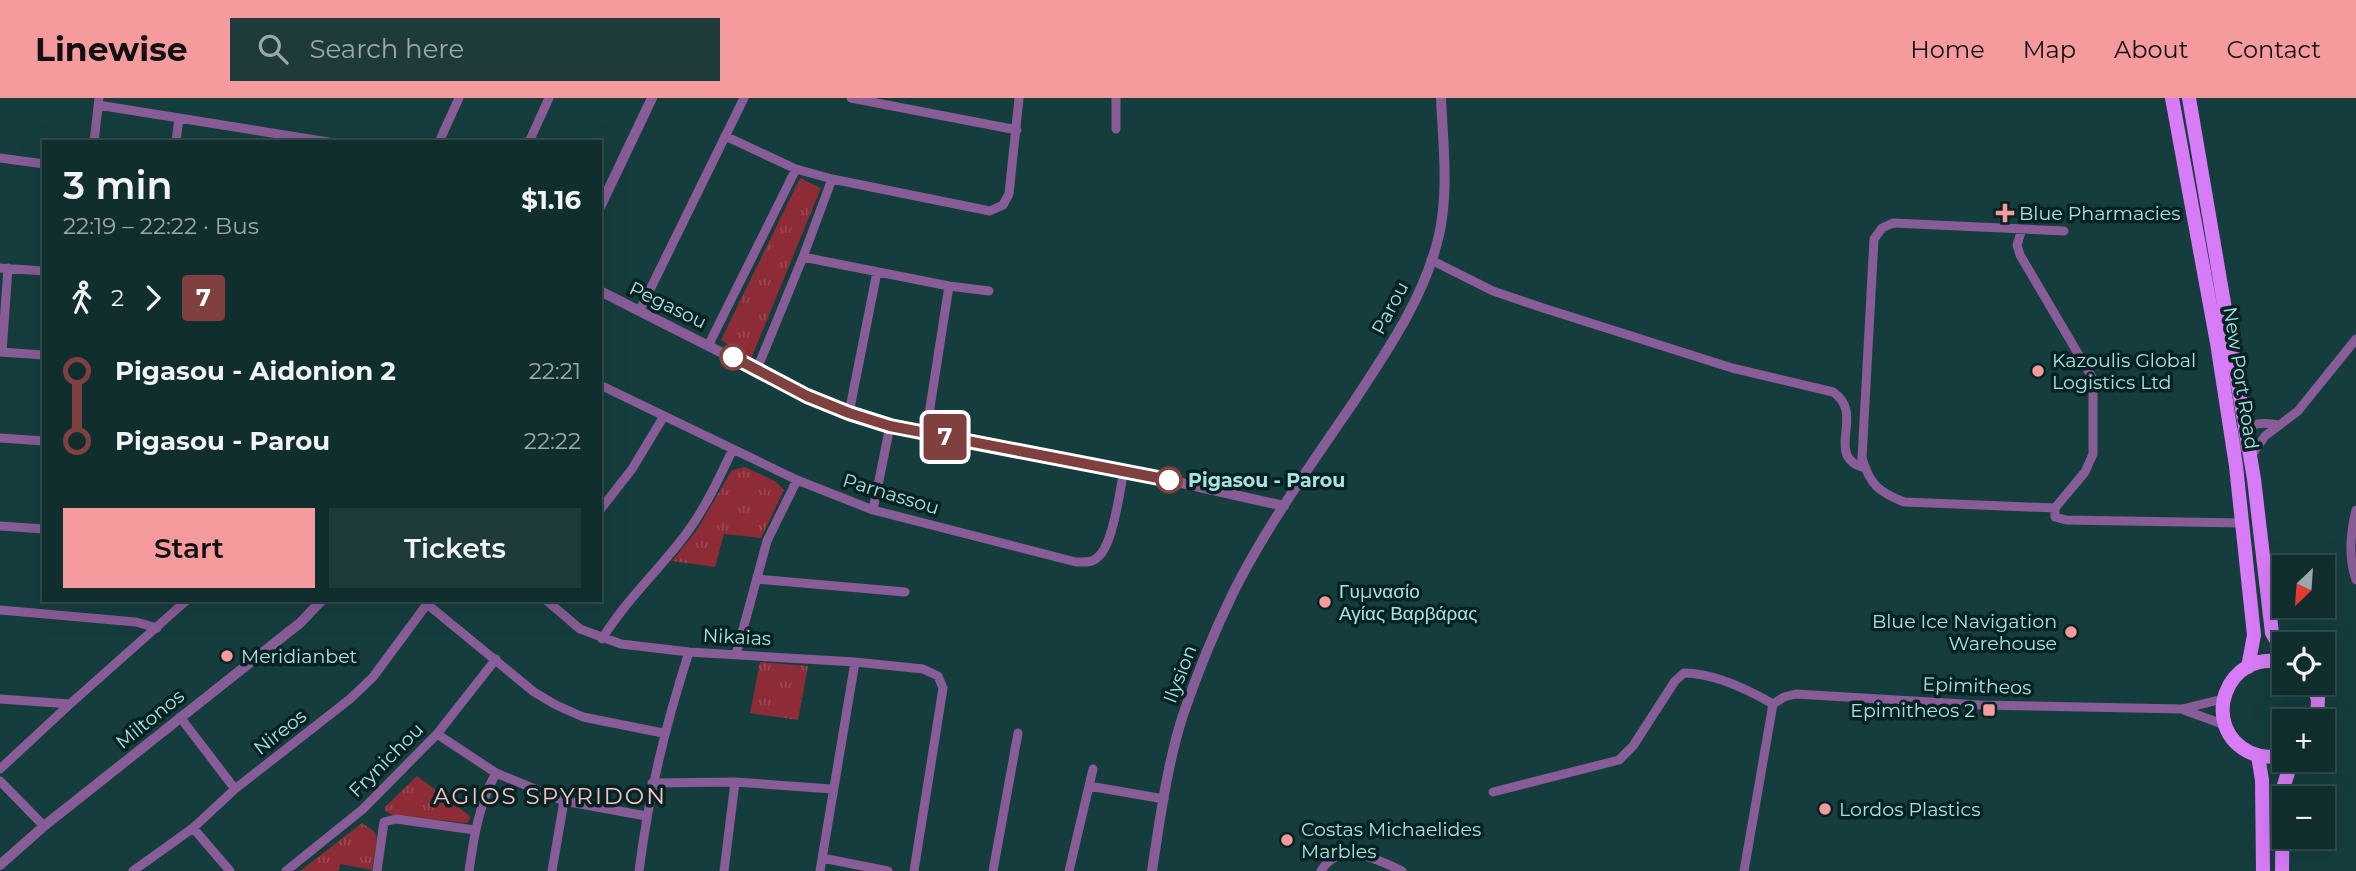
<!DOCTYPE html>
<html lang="en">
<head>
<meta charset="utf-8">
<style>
	:root { --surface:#102e2e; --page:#1e3a3a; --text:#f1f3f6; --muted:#9ca8aa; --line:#304a4a; --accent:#f59b9e }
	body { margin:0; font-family:Montserrat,sans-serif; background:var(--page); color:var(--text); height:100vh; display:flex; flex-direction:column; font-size:26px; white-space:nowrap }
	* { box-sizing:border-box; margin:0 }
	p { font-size:23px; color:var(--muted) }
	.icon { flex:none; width:38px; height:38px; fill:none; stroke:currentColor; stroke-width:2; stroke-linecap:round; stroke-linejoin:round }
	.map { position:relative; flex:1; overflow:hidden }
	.drawer { position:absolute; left:42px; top:42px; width:560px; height:462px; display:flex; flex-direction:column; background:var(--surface); border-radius:0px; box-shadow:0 7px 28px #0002,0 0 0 2px var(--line) }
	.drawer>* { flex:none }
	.badge { padding:0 14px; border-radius:5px; font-size:24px; line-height:46px }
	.needle { width:46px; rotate:205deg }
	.controls { position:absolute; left:2272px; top:457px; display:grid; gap:14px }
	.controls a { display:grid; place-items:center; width:63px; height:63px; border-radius:0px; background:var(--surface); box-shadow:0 7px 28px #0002,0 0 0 2px var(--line); font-size:35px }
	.map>.badge { position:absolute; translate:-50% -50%; box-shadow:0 0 0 4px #fff }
	.legs { display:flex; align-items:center; gap:10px; height:77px; padding:0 21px; font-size:23px }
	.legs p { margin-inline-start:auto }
	.summary { display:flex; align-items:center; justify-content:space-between; height:119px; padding:0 21px }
	h1 { font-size:38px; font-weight:600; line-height:52px }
	.action { display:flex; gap:14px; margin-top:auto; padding:14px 21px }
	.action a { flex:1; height:80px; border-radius:0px; background:var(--accent); color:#111; font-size:28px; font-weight:600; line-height:80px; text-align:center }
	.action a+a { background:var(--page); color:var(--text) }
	ul { padding:0 21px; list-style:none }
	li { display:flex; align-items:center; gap:24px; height:70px; font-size:26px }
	li i { display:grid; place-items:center; width:10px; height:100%; margin:0 9px; background:currentColor }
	li i::after { content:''; width:18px; height:18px; margin:-9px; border:5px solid; border-radius:50%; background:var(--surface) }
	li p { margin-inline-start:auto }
	li:first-child i { background:linear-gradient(#0000 50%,currentColor 0) }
	li:last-child i { background:linear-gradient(currentColor 50%,#0000 0) }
	header { display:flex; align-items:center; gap:42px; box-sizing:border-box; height:98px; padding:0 35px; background:var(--accent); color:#111 }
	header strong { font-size:33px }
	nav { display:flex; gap:38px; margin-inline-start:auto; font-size:24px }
	.search { width:490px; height:63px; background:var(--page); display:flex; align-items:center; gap:18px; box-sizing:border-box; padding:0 24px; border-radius:0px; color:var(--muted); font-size:26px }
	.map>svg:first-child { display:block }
</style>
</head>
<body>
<header>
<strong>Linewise</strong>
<div class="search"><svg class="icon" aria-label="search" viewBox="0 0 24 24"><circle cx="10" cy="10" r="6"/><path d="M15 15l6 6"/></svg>Search here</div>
<nav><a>Home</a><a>Map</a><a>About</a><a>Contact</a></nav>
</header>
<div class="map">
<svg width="2356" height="773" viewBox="0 0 2356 773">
	<defs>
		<pattern id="park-tufts" width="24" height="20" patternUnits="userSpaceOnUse" patternTransform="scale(1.75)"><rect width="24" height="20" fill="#8d2b37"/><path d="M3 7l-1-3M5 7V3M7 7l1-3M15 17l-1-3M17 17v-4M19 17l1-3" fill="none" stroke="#9a4954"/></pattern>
	</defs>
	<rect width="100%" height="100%" fill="#163d3e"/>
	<!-- park -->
	<path fill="url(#park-tufts)" d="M 800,80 L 821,90 L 751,261 L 721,242 Z
		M 745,369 L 775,383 L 784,392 L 761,440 L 724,436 L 715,469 L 672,463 L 697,432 L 732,372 Z
		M 760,564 L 808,568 L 798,622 L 750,615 Z
		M 417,678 L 470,718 L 470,721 L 467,725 L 393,717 L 385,713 L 385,709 Z
		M 362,725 L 375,734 L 377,740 L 372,772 L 340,766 L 339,773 L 300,773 Z"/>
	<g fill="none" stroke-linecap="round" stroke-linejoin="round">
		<!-- minor -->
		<path stroke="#885c96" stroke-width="9" d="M 851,0 L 1017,32
			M 98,7 L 328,44
			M 1116,31 L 1116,0
			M 725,38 L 796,71 L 832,81 L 990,113 L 1003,107 L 1009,96 L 1019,0
			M 94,44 L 99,0
			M 176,44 L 179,20
			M 439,44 L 459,0
			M 529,44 L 549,0
			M 0,60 L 44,66
			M 2022,131 L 2017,147 L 2020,157 L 2093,281 L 2093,356 L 2085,374 L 2055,410 L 1904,404 C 1879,394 1870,387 1862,360 L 1874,141 L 1882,130 L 1893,125 L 2064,133
			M 803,159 L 949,188 L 989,193
			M 1431,162 L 1493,193 L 1540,209 L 1732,270 L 1833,294 C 1867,317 1822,358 1865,370
			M 0,170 L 44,173
			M 640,212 L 744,0
			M 709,246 L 796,71
			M 0,254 L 44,257
			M 2,254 L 8,170
			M 757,271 L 803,159 L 832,81
			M 600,287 L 797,382 L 873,412 L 1076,464 C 1084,464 1092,465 1098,459 C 1113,447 1120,392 1124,372
			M 849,315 L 877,174
			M 926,335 L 949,188
			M 0,340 L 44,343
			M 2238,351 L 2240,334 C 2250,325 2265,324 2278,327
			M 2251,358 L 2265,338 L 2298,313 L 2356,241
			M 2055,410 L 2055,419 L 2066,422 L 2242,425
			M 600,412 L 632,371 L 664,318
			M 873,412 L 890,328
			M 2356,412 C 2350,436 2348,459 2356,482
			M 0,428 L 44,431
			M 757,481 L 905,494
			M 546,502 L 580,531 L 621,546 L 689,554 L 855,564 L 923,571 L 938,578 L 943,590 L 914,773
			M 427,506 L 534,594 L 556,607 L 583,619 L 663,635
			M 0,512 L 136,524 L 157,530
			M 602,541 C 626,502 659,472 686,436 C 706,409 719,380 733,351
			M 736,557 L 767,443 L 797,382
			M 0,601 L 70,606
			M 1773,606 L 1784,599 L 1796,596 L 1980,607 L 2182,611 L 2223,601
			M 2184,612 L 2225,627
			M 180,619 L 235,691
			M 437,636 L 496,675 L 564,703 L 646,718
			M 0,671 L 70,606 L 187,502
			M 0,683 L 44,728
			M 652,685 L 735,684 L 832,691
			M 1089,688 L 1164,701
			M 1493,694 L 1619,662 L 1633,648 L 1675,583 L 1684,575 C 1714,575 1747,591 1773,606
			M 193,730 L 230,773
			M 822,760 L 888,773
			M 133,773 L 193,730 L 235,691 L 350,601 L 373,579 L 430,502
			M 286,773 L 363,711 L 437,636 L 496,561
			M 377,773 L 384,724 L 396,721 L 475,732
			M 469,773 C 474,738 479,706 496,675
			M 552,773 L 564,703
			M 639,773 C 649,695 665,629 689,554
			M 724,773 L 735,684
			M 820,773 L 855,564
			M 993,773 L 1018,635
			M 1069,773 L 1093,671
			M 1321,773 C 1340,741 1376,761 1402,773
			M 1744,773 L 1773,606"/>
		<!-- tertiary -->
		<path stroke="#885c96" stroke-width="10" d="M 600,109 L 652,0
			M 600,193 L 807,298 L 849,315 L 890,328 L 1124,372 L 1284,408
			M 0,767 L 44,728 L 300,525 L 322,502
			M 1152,773 C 1160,721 1167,667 1183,617 C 1197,576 1214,534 1233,495 C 1267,427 1313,364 1355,302 C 1389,250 1425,198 1439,137 C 1449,93 1443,45 1441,0"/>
		<!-- primary -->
		<path stroke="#d87bf6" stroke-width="14" d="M 2172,0 L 2217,245 L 2236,368 L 2254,537 L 2248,569
			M 2189,0 L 2254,381 L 2272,535 L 2284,555
			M 2284,565 C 2227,549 2197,630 2251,655 C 2261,659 2274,660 2284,657
			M 2311,584 L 2318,601 L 2317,623
			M 2258,658 L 2262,682 L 2263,773
			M 2282,773 L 2283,690 L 2292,662"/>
	</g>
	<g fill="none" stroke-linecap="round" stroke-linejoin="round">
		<defs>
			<path id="line-1" d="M 733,259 L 807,298 L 849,315 L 890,328 L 1169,382"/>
		</defs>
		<!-- line-1 casing -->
		<use href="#line-1" stroke="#fff" stroke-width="16"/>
		<!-- line-1 -->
		<use href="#line-1" stroke="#804040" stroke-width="10"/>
	</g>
	<!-- markers -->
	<g fill="#f59b9e" stroke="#072223" stroke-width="2.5">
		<path d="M2001.5 104.5h7v7h7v7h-7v7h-7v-7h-7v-7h7z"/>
		<circle cx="2038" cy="273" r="7"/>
		<circle cx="1325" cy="504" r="7"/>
		<circle cx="2071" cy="534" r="7"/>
		<circle cx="227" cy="558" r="7"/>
		<rect x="1982" y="605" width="14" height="14" rx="3.5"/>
		<circle cx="1825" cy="711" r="7"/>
		<circle cx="1287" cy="742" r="7"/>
	</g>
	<g fill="#fff" stroke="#804040" stroke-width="3.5">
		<circle cx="733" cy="259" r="12"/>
		<circle cx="1169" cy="382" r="12"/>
	</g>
	<g text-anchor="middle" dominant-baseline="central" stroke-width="7" stroke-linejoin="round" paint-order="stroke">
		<!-- poi labels -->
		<g font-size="19" fill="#ace1e2" stroke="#072223" text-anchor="start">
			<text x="2019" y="115">Blue Pharmacies</text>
			<text x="2052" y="262">Kazoulis Global<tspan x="2052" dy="22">Logistics Ltd</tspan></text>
			<text x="1339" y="493">Γυμνασίο<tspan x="1339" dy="22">Αγίας Βαρβάρας</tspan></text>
			<text x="2057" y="523" text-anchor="end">Blue Ice Navigation<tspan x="2057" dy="22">Warehouse</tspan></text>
			<text x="241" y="558">Meridianbet</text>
			<text x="1975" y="612" text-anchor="end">Epimitheos 2</text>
			<text x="1839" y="711">Lordos Plastics</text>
			<text x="1301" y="731">Costas Michaelides<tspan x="1301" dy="22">Marbles</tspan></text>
		</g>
		<!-- street labels -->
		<g font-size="19" fill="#ace1e2" stroke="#072223">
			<text transform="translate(668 207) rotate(26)">Pegasou</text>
			<text transform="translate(1390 210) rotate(-62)">Parou</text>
			<text transform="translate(2241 280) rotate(81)">New Port Road</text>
			<text transform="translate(891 396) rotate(17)">Parnassou</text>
			<text transform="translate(737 539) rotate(3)">Nikaias</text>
			<text transform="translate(1180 576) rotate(-69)">Ilysion</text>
			<text transform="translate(1977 588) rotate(2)">Epimitheos</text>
			<text transform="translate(150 621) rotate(-39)">Miltonos</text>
			<text transform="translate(280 634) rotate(-38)">Nireos</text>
			<text transform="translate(386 662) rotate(-45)">Frynichou</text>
		</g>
		<!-- stop labels -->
		<g font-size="19" font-weight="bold" fill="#ace1e2" stroke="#072223" text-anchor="start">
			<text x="1188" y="382">Pigasou - Parou</text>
		</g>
		<!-- quarter labels -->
		<g font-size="23" letter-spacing="2" fill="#f7c3c4" stroke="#072223">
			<text x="550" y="698">AGIOS SPYRIDON</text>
		</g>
	</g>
</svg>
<div class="controls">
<a><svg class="needle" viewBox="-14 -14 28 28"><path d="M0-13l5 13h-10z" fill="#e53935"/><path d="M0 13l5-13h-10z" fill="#9ca8aa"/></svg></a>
<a><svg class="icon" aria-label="locate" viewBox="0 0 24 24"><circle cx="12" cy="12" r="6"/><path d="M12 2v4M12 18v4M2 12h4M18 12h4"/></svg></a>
<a>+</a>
<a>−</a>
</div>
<b class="badge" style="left:945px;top:339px;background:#804040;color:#fff">7</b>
<section class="drawer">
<div class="summary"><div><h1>3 min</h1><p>22:19 – 22:22 · Bus</p></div><b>$1.16</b></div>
<div class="legs"><svg class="icon" aria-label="walk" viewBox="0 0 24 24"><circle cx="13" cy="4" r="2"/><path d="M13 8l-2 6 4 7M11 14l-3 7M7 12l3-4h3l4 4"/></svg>2<svg class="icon" aria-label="forward" viewBox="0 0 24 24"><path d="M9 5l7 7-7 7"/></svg><b class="badge" style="background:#804040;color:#fff">7</b></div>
<ul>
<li><i style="color:#804040"></i><b>Pigasou - Aidonion 2</b><p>22:21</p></li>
<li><i style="color:#804040"></i><b>Pigasou - Parou</b><p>22:22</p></li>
</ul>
<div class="action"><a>Start</a><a>Tickets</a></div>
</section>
</div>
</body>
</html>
